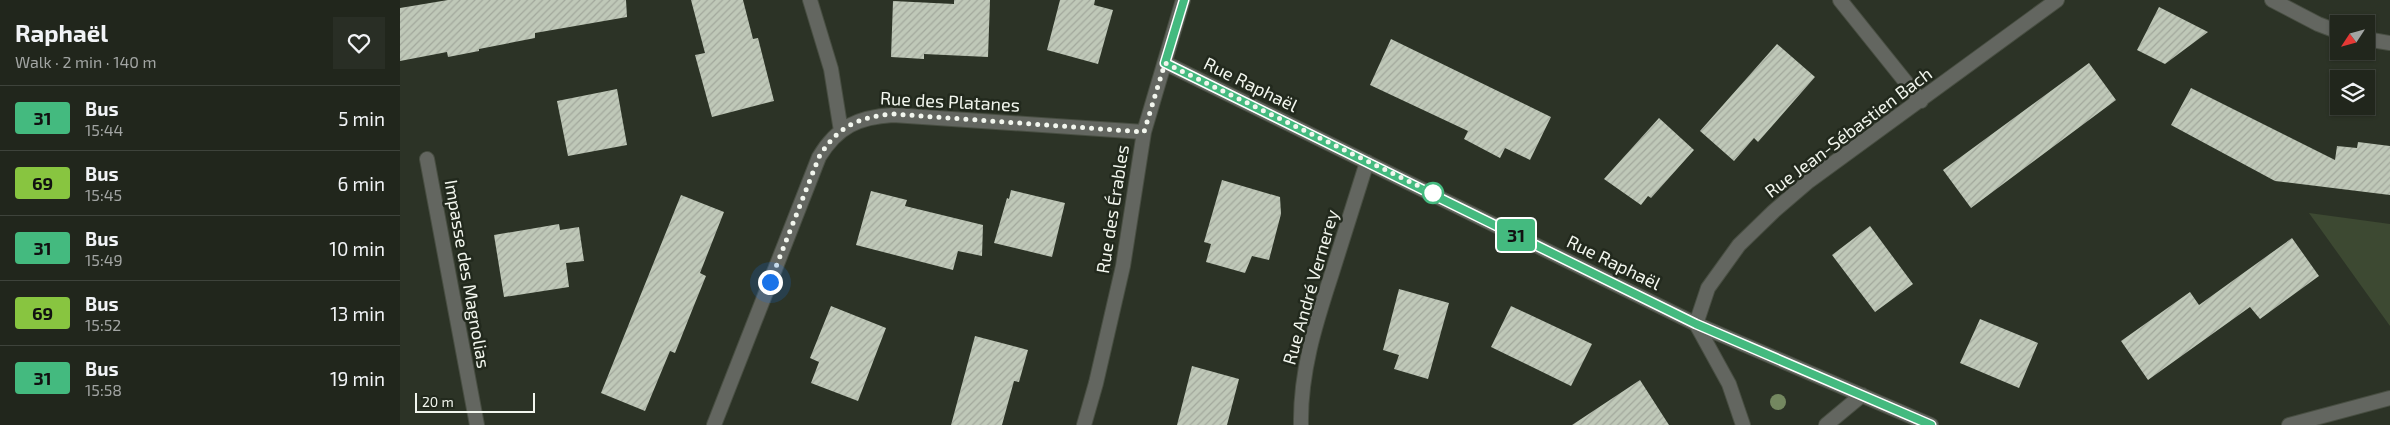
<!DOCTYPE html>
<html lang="en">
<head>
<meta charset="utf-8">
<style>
	:root { --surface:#21261c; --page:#292e25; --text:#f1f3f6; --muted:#a2a5a3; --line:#3e433b }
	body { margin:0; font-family:"Exo 2",sans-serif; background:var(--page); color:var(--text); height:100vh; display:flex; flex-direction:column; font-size:19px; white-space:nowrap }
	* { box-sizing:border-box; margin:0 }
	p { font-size:16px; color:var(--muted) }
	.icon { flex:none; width:28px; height:28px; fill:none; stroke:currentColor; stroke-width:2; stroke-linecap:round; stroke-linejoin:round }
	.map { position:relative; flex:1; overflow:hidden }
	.panel { display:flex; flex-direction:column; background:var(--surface); width:400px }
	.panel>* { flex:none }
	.badge { padding:0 10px; border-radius:4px; font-size:18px; line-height:32px }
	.needle { width:32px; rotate:234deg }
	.fabs { position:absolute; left:1930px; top:15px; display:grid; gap:10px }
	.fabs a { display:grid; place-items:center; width:45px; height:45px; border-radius:0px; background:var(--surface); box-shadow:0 1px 4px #0004,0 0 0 1px var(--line); font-size:25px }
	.scale { position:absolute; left:15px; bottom:12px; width:120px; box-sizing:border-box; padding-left:5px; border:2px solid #f2f6ee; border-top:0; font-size:14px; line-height:18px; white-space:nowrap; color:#f2f6ee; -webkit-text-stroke:4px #22291d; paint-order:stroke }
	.you { position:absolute; width:25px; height:25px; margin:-12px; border:4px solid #fff; border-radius:50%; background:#1a73e8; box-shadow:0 0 0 8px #1a73e833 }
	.map>.badge { position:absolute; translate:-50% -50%; box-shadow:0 0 0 2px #fff }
	.round { display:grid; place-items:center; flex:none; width:52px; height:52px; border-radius:0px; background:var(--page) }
	.head { display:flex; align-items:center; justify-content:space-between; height:85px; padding:0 15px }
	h1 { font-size:24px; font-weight:700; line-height:38px }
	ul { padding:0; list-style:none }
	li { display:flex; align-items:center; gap:15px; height:65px; padding:0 15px; border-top:1px solid var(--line) }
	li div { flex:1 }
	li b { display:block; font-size:19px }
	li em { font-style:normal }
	li .badge { min-width:55px; font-weight:700; text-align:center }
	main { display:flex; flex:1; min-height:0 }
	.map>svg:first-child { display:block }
</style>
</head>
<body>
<main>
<section class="panel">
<div class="head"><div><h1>Raphaël</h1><p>Walk · 2 min · 140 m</p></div><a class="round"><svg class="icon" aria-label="heart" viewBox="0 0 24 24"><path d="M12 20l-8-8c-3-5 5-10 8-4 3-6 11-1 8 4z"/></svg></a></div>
<ul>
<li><span class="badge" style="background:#44ba7f;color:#111">31</span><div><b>Bus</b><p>15:44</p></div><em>5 min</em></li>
<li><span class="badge" style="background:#88c540;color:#111">69</span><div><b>Bus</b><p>15:45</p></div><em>6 min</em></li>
<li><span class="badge" style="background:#44ba7f;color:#111">31</span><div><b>Bus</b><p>15:49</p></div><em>10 min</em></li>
<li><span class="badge" style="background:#88c540;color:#111">69</span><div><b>Bus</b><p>15:52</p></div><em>13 min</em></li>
<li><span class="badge" style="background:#44ba7f;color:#111">31</span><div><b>Bus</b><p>15:58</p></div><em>19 min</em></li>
</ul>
</section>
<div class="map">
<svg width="1990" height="425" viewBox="0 0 1990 425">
	<defs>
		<pattern id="building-hatch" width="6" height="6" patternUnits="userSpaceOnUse" patternTransform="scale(1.25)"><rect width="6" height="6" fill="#bfc8b8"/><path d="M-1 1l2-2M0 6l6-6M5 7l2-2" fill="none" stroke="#a2a89c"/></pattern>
	</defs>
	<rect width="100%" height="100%" fill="#2c3326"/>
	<!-- park -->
	<path fill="#3d4932" d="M 1909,213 L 1990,224 L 1990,326 Z"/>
	<!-- building -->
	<path fill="url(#building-hatch)" d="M 48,0 L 226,0 L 227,17 L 135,33 L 135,38 L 79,49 L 79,51 L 48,57 L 47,52 L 0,61 L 0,8 Z
		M 291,0 L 343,0 L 353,39 L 358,38 L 374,101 L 312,117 L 295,55 L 305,53 Z
		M 554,0 L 590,0 L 588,57 L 524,54 L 524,59 L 491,57 L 493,1 L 554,4 Z
		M 660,0 L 695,0 L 694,5 L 713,10 L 698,64 L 647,50 Z
		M 1759,7 L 1808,32 L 1765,64 L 1737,50 Z
		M 991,39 L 1151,117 L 1130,160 L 1105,148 L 1100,158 L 1064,139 L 1068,131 L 970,85 Z
		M 1377,44 L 1415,77 L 1358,142 L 1354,138 L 1334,161 L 1300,131 Z
		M 1689,63 L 1716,100 L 1571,208 L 1543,170 Z
		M 1791,88 L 1935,160 L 1937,146 L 1957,148 L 1958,142 L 1990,146 L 1990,195 L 1875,181 L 1771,125 Z
		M 217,89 L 227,145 L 168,156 L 157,101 Z
		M 1259,118 L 1294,150 L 1251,198 L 1248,196 L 1241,205 L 1204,179 Z
		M 822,180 L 880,197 L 881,214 L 869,260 L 852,256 L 845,273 L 806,262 L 811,244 L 804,242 Z
		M 611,190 L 665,203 L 652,257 L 594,243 L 607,198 L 609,199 Z
		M 471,191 L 507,200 L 505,206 L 583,225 L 582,256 L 558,251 L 553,270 L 456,245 Z
		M 281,195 L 324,212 L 300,273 L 306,276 L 295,303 L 275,353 L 270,351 L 245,411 L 201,393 Z
		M 159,224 L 160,230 L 179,227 L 184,261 L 166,263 L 169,287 L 104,297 L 94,235 Z
		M 1470,226 L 1513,284 L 1475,312 L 1432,255 Z
		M 1892,238 L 1919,276 L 1860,319 L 1850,307 L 1748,380 L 1721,341 L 1790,292 L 1799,305 Z
		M 999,289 L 1049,303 L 1028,379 L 994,369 L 999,355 L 983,350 Z
		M 431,306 L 486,328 L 458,401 L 411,383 L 419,362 L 410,358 Z
		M 1111,306 L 1192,344 L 1171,386 L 1091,347 Z
		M 1580,319 L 1638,343 L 1619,388 L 1560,363 Z
		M 575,336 L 628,350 L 619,382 L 614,381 L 602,425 L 551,425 Z
		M 792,366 L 839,379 L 827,425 L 777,425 Z
		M 1240,380 L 1269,425 L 1172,425 Z"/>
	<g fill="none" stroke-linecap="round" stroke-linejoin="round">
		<defs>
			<path id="minor" d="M 410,0 L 431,69 L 441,131
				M 1440,0 L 1521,101
				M 1872,0 L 1918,24 L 1939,32
				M 1966,39 L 1990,43
				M 765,63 L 1296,324 L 1531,425
				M 27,159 L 77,425
				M 314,425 L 419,157 C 437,127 458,117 493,115 L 744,132
				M 684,425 L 696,383 L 723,266 L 744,132 L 783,0
				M 901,425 C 900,373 915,325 931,276 C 943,238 955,200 967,162
				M 1343,425 L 1329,384 L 1296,324 L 1308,288 L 1339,245 L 1374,211 L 1409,181 L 1657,0
				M 1426,425 L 1462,395
				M 1889,425 L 1990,398"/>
		</defs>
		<!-- minor casing -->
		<use href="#minor" stroke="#484e42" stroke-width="16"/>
		<!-- minor -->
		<use href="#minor" stroke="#636660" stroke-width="14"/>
	</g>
	<!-- trees -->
	<circle fill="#748860" cx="1378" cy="402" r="8"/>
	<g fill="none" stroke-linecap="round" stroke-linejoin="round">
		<defs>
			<path id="line" d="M 784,0 L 765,63 L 1296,324 L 1531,425"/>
		</defs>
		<!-- line casing -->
		<use href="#line" stroke="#fff" stroke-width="11"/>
		<!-- line -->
		<use href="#line" stroke="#44ba7f" stroke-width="8"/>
		<!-- walk -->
		<path stroke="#f2f6ee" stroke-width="5" stroke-dasharray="0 9" d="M 370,282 L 419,157 C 437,127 458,117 493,114 L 744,132 L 765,63 L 1033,193"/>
	</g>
	<!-- markers -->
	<circle fill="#fff" stroke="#44ba7f" stroke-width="2.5" cx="1033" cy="193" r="10"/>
	<g text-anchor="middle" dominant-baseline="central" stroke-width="5" stroke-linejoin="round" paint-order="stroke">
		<!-- street labels -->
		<g font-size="18" fill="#f2f6ee" stroke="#22291d">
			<text transform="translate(851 84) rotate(26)">Rue Raphaël</text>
			<text transform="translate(550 101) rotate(3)">Rue des Platanes</text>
			<text transform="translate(1448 132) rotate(-37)">Rue Jean-Sébastien Bach</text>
			<text transform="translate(712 209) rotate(-81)">Rue des Érables</text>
			<text transform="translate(1214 262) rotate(26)">Rue Raphaël</text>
			<text transform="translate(68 274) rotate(80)">Impasse des Magnolias</text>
			<text transform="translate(910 287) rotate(-74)">Rue André Vernerey</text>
		</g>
	</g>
</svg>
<div class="fabs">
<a><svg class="needle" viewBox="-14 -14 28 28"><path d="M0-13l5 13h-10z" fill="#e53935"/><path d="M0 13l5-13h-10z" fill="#a2a5a3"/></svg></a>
<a><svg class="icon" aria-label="layers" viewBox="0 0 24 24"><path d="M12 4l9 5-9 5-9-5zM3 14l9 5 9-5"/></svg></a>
</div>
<div class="scale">20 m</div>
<div class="you" style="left:370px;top:282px"></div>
<b class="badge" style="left:1116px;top:235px;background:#44ba7f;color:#111">31</b>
</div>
</main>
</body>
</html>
